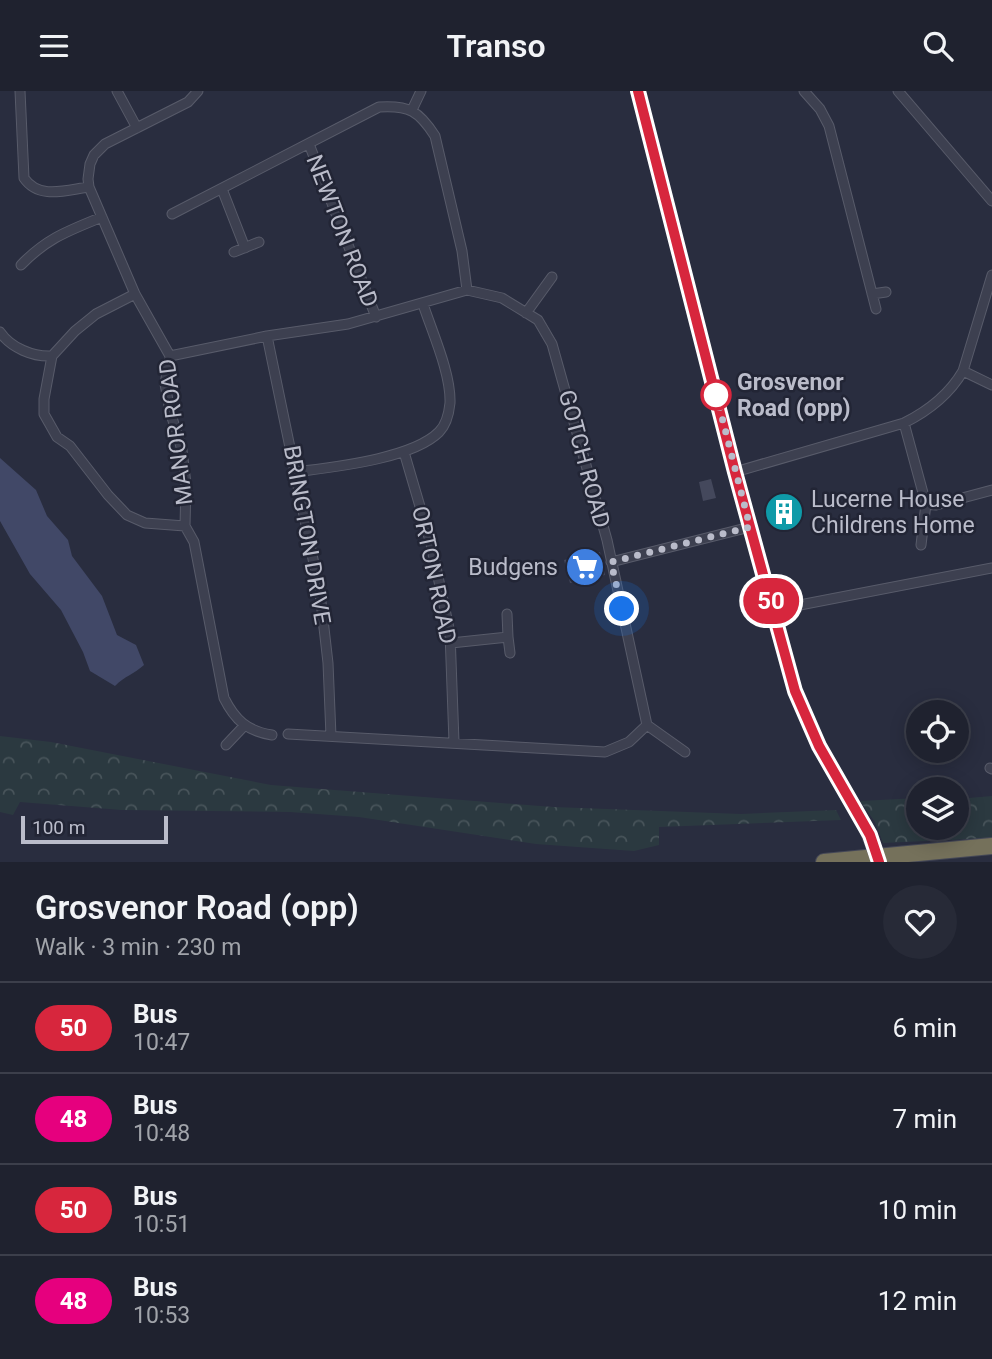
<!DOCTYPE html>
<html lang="en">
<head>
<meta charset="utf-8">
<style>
	:root { --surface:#1f222f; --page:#272a37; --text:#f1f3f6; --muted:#a1a4aa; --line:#3c3f4b }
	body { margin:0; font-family:Roboto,sans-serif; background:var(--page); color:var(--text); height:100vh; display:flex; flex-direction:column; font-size:26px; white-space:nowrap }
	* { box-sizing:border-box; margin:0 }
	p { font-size:23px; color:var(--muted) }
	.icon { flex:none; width:38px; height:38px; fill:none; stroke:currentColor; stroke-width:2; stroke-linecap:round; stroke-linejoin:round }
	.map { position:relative; height:771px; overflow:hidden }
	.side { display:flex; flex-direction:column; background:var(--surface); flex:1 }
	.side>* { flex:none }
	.badge { padding:0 14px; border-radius:23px; font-size:24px; line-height:46px }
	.controls { position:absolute; left:906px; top:609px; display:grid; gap:14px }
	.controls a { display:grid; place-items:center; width:63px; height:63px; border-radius:50%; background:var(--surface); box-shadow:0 4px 18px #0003,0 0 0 2px var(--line); font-size:35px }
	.scale { position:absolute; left:21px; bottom:18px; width:147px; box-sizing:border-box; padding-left:7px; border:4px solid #babcca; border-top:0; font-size:19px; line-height:24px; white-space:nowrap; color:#babcca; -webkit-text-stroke:5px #222535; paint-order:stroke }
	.you { position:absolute; width:35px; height:35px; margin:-18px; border:5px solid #fff; border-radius:50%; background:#1a73e8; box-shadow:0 0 0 10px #1a73e833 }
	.map>.badge { position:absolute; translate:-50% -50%; box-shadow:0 0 0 4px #fff }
	.round { display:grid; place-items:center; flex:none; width:74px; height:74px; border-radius:37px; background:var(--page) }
	.summary { display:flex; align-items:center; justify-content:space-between; height:119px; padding:0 35px }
	h1 { font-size:33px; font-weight:600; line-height:52px }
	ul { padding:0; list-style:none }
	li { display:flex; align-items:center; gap:21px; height:91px; padding:0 35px; border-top:2px solid var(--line) }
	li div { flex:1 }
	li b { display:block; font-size:26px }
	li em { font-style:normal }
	li .badge { min-width:77px; font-weight:700; text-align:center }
	header { display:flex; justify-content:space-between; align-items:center; height:91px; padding:0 35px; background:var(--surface); font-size:32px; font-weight:600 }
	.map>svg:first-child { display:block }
</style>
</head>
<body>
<header><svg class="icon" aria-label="menu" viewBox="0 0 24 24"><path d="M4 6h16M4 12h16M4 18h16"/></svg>Transo<svg class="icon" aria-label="search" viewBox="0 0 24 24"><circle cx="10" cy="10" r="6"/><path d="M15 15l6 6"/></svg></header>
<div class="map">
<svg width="992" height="771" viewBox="0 0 992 771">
	<defs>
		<pattern id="forest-crowns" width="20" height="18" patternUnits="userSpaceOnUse" patternTransform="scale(1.75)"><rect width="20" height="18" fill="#2b3940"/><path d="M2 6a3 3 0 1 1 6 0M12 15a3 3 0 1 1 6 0" fill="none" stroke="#48545a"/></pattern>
	</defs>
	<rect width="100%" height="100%" fill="#292d3f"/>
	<!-- forest -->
	<path fill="url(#forest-crowns)" d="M 0,645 L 51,651 L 271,694 L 553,716 L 741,723 L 836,719 L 841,729 L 659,736 L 659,754 L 634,760 L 536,753 L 359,726 L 290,721 L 122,719 L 20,711 L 13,724 L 0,721 Z
		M 992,705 L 992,747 L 883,752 L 875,731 L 860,710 L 919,707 L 919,737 L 957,737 L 957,708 Z"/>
	<!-- water -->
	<path fill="#414867" d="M 0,367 L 36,399 L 47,425 L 68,449 L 72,465 L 102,505 L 117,544 L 136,554 L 144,574 C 134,583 125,585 115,595 L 90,580 L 83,561 L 61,519 L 30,483 L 0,430 Z"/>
	<!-- building -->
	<path fill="#44485c" d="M 711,388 L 716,407 L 703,410 L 699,391 Z
		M 794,412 L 796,423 L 785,425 L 787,431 L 774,434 L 771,419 L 786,417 L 785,413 Z
		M 600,461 L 605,484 L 570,492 L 564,469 Z"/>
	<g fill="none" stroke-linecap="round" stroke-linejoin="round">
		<defs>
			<path id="street" d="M 20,0 L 24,87 C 39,109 66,99 89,96
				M 117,0 L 137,37
				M 198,0 L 188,11 L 105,53 L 94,64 L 90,73 L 88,88 L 89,96 L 135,203 L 170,265 L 165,293 L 170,320 L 182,359 L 186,393 L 185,435 L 194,451 L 224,607 C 235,629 247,640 272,644
				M 804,0 L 820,18 L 829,35 L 876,218
				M 898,0 L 992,110
				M 412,19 L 421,0
				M 309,53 L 376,226
				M 222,98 L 245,157
				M 172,123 L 379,16 C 409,14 419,20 435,45 L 462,160 L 467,199
				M 234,161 L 259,151
				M 21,174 C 47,147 68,140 102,126
				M 135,203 L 96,223 L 75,240 L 52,265 L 44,308 L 44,323 L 57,346 L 70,355 L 108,404 L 127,424 L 145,432 L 185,435
				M 872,203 L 886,201
				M 526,222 L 552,186
				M 0,241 C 11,257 33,266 52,265
				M 267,245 L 320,502 L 328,572 L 331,645
				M 170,265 L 267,245 L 348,233 L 467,199 L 502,207 L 538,229 L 552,253 L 607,449 L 647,634 L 629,651 L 605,661 L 288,643
				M 963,280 L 992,294
				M 904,332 L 926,413 L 921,454
				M 404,361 L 431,453 L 450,542 L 454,651
				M 295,381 C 333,376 412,368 439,341 C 446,334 449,322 450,312 C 451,282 432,241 423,213
				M 735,381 L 904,332 C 928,320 949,304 963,280 L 992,184
				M 926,413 L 936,414 L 992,399
				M 611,471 L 750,436
				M 774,519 L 992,477
				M 507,523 L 508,546
				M 451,552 L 508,546 L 510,562
				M 647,634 L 685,661
				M 226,654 L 244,635
				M 990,677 L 992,678"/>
			<path id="secondary" d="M 638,0 L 735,381 L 795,600 L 819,655 L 865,735"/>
			<path id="highway" d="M 824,771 L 992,755"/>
		</defs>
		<!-- street casing -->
		<use href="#street" stroke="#585b6a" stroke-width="11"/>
		<!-- secondary casing -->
		<use href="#secondary" stroke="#474959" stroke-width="15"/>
		<!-- highway casing -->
		<use href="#highway" stroke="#454857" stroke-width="18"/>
		<!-- street -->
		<use href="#street" stroke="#3d4050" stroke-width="9"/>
		<!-- secondary -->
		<use href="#secondary" stroke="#4c4f62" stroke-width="12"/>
		<!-- highway -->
		<use href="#highway" stroke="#75715b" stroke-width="16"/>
		<defs>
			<path id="secondary-bridge" d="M 865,735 L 879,771"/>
		</defs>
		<!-- secondary-bridge casing -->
		<use href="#secondary-bridge" stroke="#474959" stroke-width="15" stroke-linecap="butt"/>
		<!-- secondary-bridge -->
		<use href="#secondary-bridge" stroke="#4c4f62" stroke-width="12"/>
	</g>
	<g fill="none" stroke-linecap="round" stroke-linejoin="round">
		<defs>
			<path id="line" d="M 638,0 L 735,381 L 795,600 L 819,655 L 870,744 L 879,771"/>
		</defs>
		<!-- line casing -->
		<use href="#line" stroke="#fff" stroke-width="16"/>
		<!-- line -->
		<use href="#line" stroke="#d7263d" stroke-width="10"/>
		<!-- walk -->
		<path stroke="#babcca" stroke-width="7" stroke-dasharray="0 12.6" d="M 622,518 L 611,471 L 750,436 L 715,299 L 716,304"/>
	</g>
	<!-- icons -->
	<defs>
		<symbol id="building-disc" viewBox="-11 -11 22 22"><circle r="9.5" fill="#0f9aa8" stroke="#222535"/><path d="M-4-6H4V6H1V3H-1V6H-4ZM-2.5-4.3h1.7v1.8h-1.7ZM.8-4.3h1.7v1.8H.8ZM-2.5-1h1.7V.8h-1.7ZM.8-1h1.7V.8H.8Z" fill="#fff"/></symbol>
		<symbol id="supermarket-disc" viewBox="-11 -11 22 22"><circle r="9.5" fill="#3f7fe0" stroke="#222535"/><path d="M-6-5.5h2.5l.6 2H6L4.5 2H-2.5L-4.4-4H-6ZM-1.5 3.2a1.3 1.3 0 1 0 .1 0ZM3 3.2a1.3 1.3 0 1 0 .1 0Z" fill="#fff"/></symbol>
	</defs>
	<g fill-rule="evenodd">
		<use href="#building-disc" x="762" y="399" width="44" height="44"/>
		<use href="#supermarket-disc" x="563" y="454" width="44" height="44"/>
	</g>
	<!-- markers -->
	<circle fill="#fff" stroke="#d7263d" stroke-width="3.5" cx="716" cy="304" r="14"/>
	<g text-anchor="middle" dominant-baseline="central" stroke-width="5" stroke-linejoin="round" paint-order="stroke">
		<!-- street labels -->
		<g font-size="23" fill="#babcca" stroke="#222535">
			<text transform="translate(342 140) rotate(69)">NEWTON ROAD</text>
			<text transform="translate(176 341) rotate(-97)">MANOR ROAD</text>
			<text transform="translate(584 368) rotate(75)">GOTCH ROAD</text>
			<text transform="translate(307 444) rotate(80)">BRINGTON DRIVE</text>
			<text transform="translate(434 484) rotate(78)">ORTON ROAD</text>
		</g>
		<!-- stop labels -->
		<g font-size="23" font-weight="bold" fill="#babcca" stroke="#222535" text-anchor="start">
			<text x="737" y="291">Grosvenor<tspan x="737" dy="26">Road (opp)</tspan></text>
		</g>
		<!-- poi labels -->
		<g font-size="23" fill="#babcca" stroke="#222535" text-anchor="start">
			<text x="811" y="408">Lucerne House<tspan x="811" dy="26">Childrens Home</tspan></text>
			<text x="558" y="476" text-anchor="end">Budgens</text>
		</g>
	</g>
</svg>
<div class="controls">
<a><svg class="icon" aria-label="locate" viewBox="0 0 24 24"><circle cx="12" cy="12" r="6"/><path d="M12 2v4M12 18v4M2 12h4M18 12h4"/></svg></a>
<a><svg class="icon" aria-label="layers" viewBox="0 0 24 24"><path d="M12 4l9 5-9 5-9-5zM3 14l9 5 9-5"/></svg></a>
</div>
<div class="scale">100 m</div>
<div class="you" style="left:622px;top:518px"></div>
<b class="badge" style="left:771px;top:510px;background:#d7263d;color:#fff">50</b>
</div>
<section class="side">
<div class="summary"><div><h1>Grosvenor Road (opp)</h1><p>Walk · 3 min · 230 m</p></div><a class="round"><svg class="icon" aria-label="heart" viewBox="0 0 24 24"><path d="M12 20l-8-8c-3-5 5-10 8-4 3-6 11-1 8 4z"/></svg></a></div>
<ul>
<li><span class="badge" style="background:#d7263d;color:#fff">50</span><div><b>Bus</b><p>10:47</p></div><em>6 min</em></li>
<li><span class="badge" style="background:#e6007e;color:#fff">48</span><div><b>Bus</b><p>10:48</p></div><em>7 min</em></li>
<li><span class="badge" style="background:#d7263d;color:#fff">50</span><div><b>Bus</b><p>10:51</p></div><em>10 min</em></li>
<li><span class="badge" style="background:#e6007e;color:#fff">48</span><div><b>Bus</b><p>10:53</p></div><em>12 min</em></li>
</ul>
</section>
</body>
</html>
